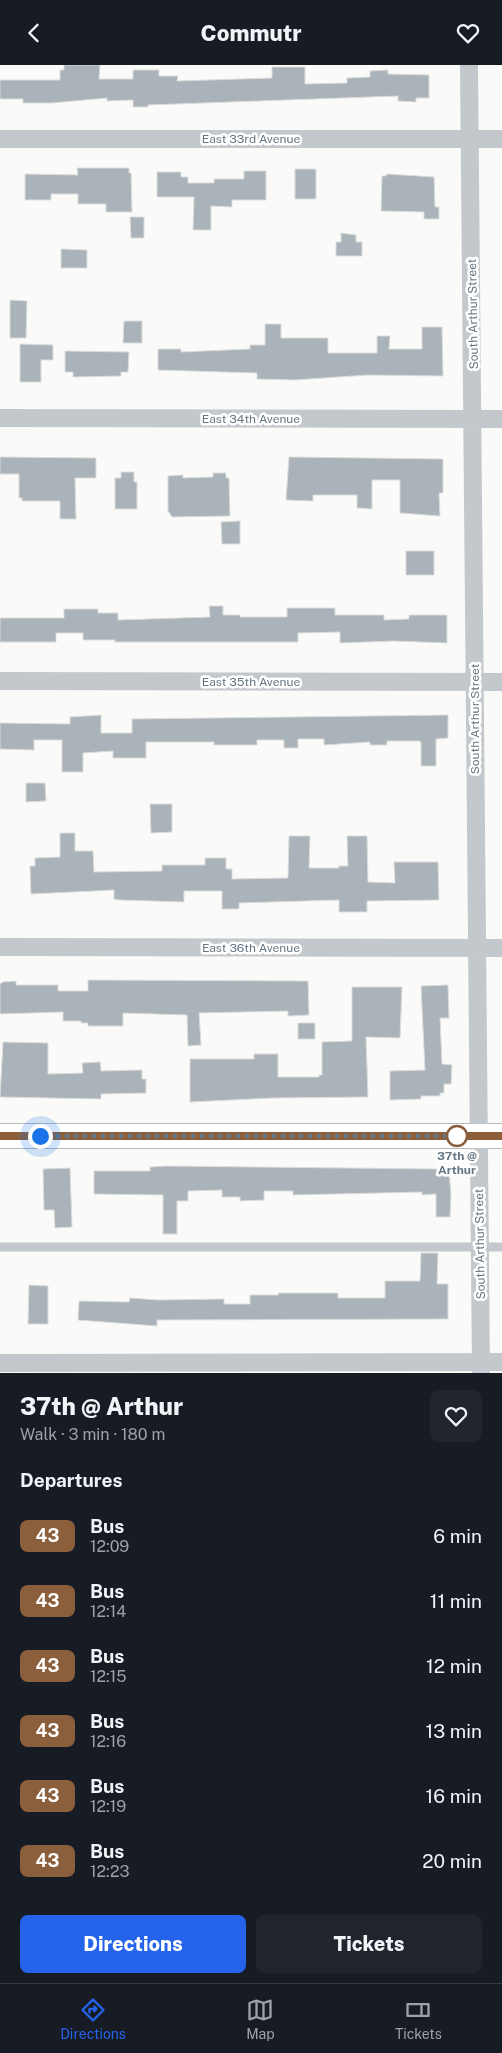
<!DOCTYPE html>
<html lang="en">
<head>
<meta charset="utf-8">
<style>
	:root { --surface:#171b24; --page:#20242c; --text:#f1f3f6; --muted:#9ea1a6; --line:#363941; --accent:#2563eb }
	body { margin:0; font-family:"Public Sans",sans-serif; background:var(--page); color:var(--text); height:100vh; display:flex; flex-direction:column; font-size:19px; white-space:nowrap }
	* { box-sizing:border-box; margin:0 }
	p { font-size:16px; color:var(--muted) }
	.icon { flex:none; width:28px; height:28px; fill:none; stroke:currentColor; stroke-width:2; stroke-linecap:round; stroke-linejoin:round }
	.map { position:relative; height:1308px; overflow:hidden }
	.drawer { display:flex; flex-direction:column; background:var(--surface); flex:1 }
	.drawer>* { flex:none }
	.badge { padding:0 10px; border-radius:8px; font-size:18px; line-height:32px }
	.you { position:absolute; width:25px; height:25px; margin:-12px; border:4px solid #fff; border-radius:50%; background:#1a73e8; box-shadow:0 0 0 8px #1a73e833 }
	.map>.badge { position:absolute; translate:-50% -50%; box-shadow:0 0 0 2px #fff }
	h2 { padding:0 20px; font-size:19px; line-height:45px }
	.round { display:grid; place-items:center; flex:none; width:52px; height:52px; border-radius:8px; background:var(--page) }
	.head { display:flex; align-items:center; justify-content:space-between; height:85px; padding:0 20px }
	h1 { font-size:24px; font-weight:800; line-height:38px }
	.action { display:flex; gap:10px; margin-top:auto; padding:10px 20px }
	.action a { flex:1; height:58px; border-radius:8px; background:var(--accent); color:#fff; font-size:20px; font-weight:800; line-height:58px; text-align:center }
	.action a+a { background:var(--page); color:var(--text) }
	ul { padding:0; list-style:none }
	li { display:flex; align-items:center; gap:15px; height:65px; padding:0 20px }
	li div { flex:1 }
	li b { display:block; font-size:19px }
	li em { font-style:normal }
	li .badge { min-width:55px; font-weight:700; text-align:center }
	header { display:flex; justify-content:space-between; align-items:center; height:65px; padding:0 20px; background:var(--surface); font-size:22px; font-weight:800 }
	.menu { display:flex; justify-content:space-around; align-items:center; height:70px; border-top:1px solid var(--line); background:var(--surface); font-size:14px; color:var(--muted) }
	.menu a { display:grid; justify-items:center; gap:2px }
	.menu .active { color:var(--accent) }
	.map>svg:first-child { display:block }
</style>
</head>
<body>
<header><svg class="icon" aria-label="back" viewBox="0 0 24 24"><path d="M15 5l-7 7 7 7"/></svg>Commutr<svg class="icon" aria-label="heart" viewBox="0 0 24 24"><path d="M12 20l-8-8c-3-5 5-10 8-4 3-6 11-1 8 4z"/></svg></header>
<div class="map">
<svg width="502" height="1308" viewBox="0 0 502 1308">
	<rect width="100%" height="100%" fill="#fafaf8"/>
	<!-- building -->
	<path fill="#aab3b9" stroke="#dcdcda" d="M 64,0 L 100,0 L 99,14 L 133,14 L 133,5 L 159,5 L 159,11 L 178,11 L 177,16 L 272,13 L 272,2 L 305,2 L 305,19 L 347,18 L 347,13 L 370,12 L 370,6 L 388,5 L 388,9 L 429,10 L 429,33 L 416,33 L 416,37 L 398,36 L 398,31 L 148,40 L 148,42 L 133,42 L 133,35 L 107,36 L 107,33 L 52,38 L 23,38 L 23,34 L 0,34 L 0,15 L 60,15 L 60,5 L 64,5 Z
		M 77,103 L 129,103 L 129,108 L 131,108 L 132,147 L 106,147 L 106,139 L 78,139 L 78,129 L 51,129 L 51,135 L 25,135 L 25,109 L 78,110 Z
		M 295,104 L 316,104 L 316,134 L 295,134 Z
		M 244,106 L 266,106 L 266,135 L 232,135 L 232,142 L 211,141 L 211,165 L 193,165 L 194,132 L 157,132 L 157,107 L 181,107 L 181,112 L 188,112 L 188,118 L 214,118 L 214,114 L 244,114 Z
		M 387,109 L 434,112 L 435,142 L 439,142 L 439,154 L 424,154 L 424,147 L 381,146 L 382,111 L 386,111 Z
		M 130,152 L 144,152 L 144,173 L 131,173 Z
		M 341,168 L 356,170 L 356,177 L 362,177 L 362,191 L 336,191 L 336,177 L 341,177 Z
		M 61,184 L 87,185 L 87,203 L 61,203 Z
		M 10,235 L 27,236 L 26,273 L 10,273 Z
		M 124,256 L 142,256 L 142,278 L 123,278 Z
		M 265,259 L 281,259 L 281,273 L 328,273 L 328,288 L 377,288 L 377,271 L 390,271 L 389,284 L 422,284 L 422,262 L 442,262 L 443,311 L 368,310 L 294,315 L 257,314 L 257,308 L 158,305 L 158,284 L 181,284 L 181,287 L 250,284 L 250,280 L 265,280 Z
		M 20,279 L 53,280 L 53,295 L 41,295 L 41,317 L 20,317 Z
		M 65,286 L 129,287 L 128,307 L 121,307 L 121,311 L 73,312 L 73,307 L 65,307 Z
		M 0,392 L 96,393 L 96,413 L 75,413 L 76,454 L 60,454 L 60,436 L 22,436 L 22,433 L 19,433 L 19,409 L 0,409 Z
		M 289,392 L 443,394 L 443,428 L 439,428 L 440,451 L 400,448 L 400,415 L 372,415 L 372,444 L 357,443 L 357,430 L 313,430 L 313,436 L 286,435 Z
		M 121,407 L 134,407 L 134,417 L 137,417 L 137,444 L 115,444 L 115,413 L 121,413 Z
		M 213,408 L 226,408 L 226,413 L 229,413 L 230,451 L 172,452 L 168,446 L 168,411 L 183,410 L 183,413 L 213,412 Z
		M 240,456 L 240,479 L 222,479 L 221,457 Z
		M 406,486 L 434,486 L 434,510 L 406,510 Z
		M 209,541 L 223,541 L 223,550 L 240,550 L 240,552 L 287,552 L 287,543 L 335,543 L 335,550 L 384,550 L 384,555 L 409,554 L 409,550 L 447,550 L 447,578 L 394,576 L 340,578 L 340,567 L 298,568 L 298,577 L 115,577 L 115,575 L 83,575 L 83,568 L 56,568 L 56,577 L 0,577 L 0,553 L 64,553 L 64,544 L 98,544 L 98,548 L 118,548 L 118,555 L 210,552 Z
		M 101,650 L 101,668 L 132,668 L 132,654 L 448,650 L 448,673 L 436,674 L 436,701 L 421,701 L 421,677 L 419,676 L 387,676 L 387,680 L 370,680 L 370,677 L 324,680 L 324,674 L 298,674 L 298,683 L 284,683 L 284,675 L 257,675 L 257,680 L 214,680 L 214,677 L 146,677 L 146,693 L 113,693 L 113,686 L 83,688 L 83,707 L 62,707 L 62,675 L 34,675 L 34,685 L 0,684 L 0,658 L 70,659 L 70,652 Z
		M 26,718 L 45,718 L 46,736 L 26,737 Z
		M 150,739 L 172,739 L 172,767 L 151,768 Z
		M 60,768 L 75,768 L 75,786 L 93,786 L 94,807 L 162,806 L 162,800 L 205,800 L 205,793 L 226,793 L 226,804 L 232,804 L 232,814 L 288,813 L 289,771 L 310,771 L 309,803 L 339,803 L 339,801 L 348,801 L 347,771 L 367,771 L 368,817 L 395,818 L 394,797 L 438,797 L 439,835 L 367,836 L 367,847 L 339,847 L 339,835 L 239,838 L 239,844 L 222,844 L 222,826 L 184,826 L 184,837 L 120,835 L 114,834 L 114,825 L 31,829 L 30,801 L 35,801 L 35,793 L 60,792 Z
		M 88,915 L 308,916 L 309,950 L 288,951 L 288,946 L 199,948 L 201,980 L 188,981 L 187,950 L 123,948 L 123,961 L 88,961 L 88,958 L 81,958 L 81,956 L 63,956 L 63,947 L 0,949 L 0,919 L 3,917 L 16,916 L 16,920 L 58,920 L 58,926 L 88,926 Z
		M 448,920 L 449,953 L 440,953 L 442,999 L 452,1000 L 451,1019 L 444,1019 L 444,1028 L 440,1028 L 440,1031 L 421,1031 L 421,1034 L 390,1035 L 390,1006 L 425,1005 L 421,921 Z
		M 352,922 L 402,922 L 400,973 L 366,972 L 368,1032 L 273,1033 L 190,1037 L 190,994 L 254,994 L 254,989 L 278,989 L 278,1012 L 319,1012 L 319,1010 L 322,1010 L 322,977 L 352,976 Z
		M 298,958 L 315,958 L 315,974 L 298,974 Z
		M 3,977 L 48,978 L 48,1009 L 83,1008 L 82,998 L 100,997 L 101,1006 L 142,1005 L 142,1014 L 146,1014 L 146,1028 L 101,1029 L 101,1034 L 0,1032 Z
		M 166,1101 L 437,1104 L 437,1107 L 449,1107 L 451,1129 L 450,1152 L 436,1152 L 436,1129 L 422,1130 L 422,1127 L 293,1130 L 293,1126 L 264,1126 L 264,1135 L 240,1136 L 240,1132 L 222,1132 L 222,1125 L 188,1126 L 188,1136 L 177,1136 L 177,1169 L 163,1169 L 163,1130 L 94,1129 L 94,1106 L 150,1106 L 150,1102 Z
		M 70,1103 L 72,1162 L 55,1163 L 54,1145 L 44,1145 L 43,1104 Z
		M 421,1188 L 438,1188 L 437,1219 L 448,1219 L 448,1254 L 157,1255 L 157,1261 L 78,1255 L 79,1236 L 129,1237 L 130,1233 L 158,1235 L 224,1234 L 224,1239 L 250,1239 L 250,1230 L 278,1230 L 279,1228 L 338,1228 L 338,1233 L 385,1233 L 385,1216 L 420,1216 Z
		M 29,1220 L 48,1221 L 48,1259 L 28,1259 Z"/>
	<g fill="none" stroke-linecap="round" stroke-linejoin="round">
		<defs>
			<path id="secondary" d="M 0,1071 L 502,1071"/>
		</defs>
		<!-- secondary casing -->
		<use href="#secondary" stroke="#b3babf" stroke-width="26"/>
		<!-- lane -->
		<path stroke="#c3c8cc" stroke-width="9" d="M 0,1182 L 502,1182"/>
		<!-- street -->
		<path stroke="#c3c8cc" stroke-width="18" d="M 469,0 L 481,1308
			M 0,74 L 502,74
			M 0,353 L 502,354
			M 0,616 L 502,617
			M 0,882 L 502,883
			M 0,1298 L 502,1297"/>
		<!-- secondary -->
		<use href="#secondary" stroke="#fff" stroke-width="24"/>
	</g>
	<g fill="none" stroke-linecap="round" stroke-linejoin="round">
		<defs>
			<path id="line" d="M 0,1071 L 502,1071"/>
		</defs>
		<!-- line casing -->
		<use href="#line" stroke="#fff" stroke-width="11"/>
		<!-- line -->
		<use href="#line" stroke="#8b5e3c" stroke-width="8"/>
		<!-- walk -->
		<path stroke="#657683" stroke-width="5" stroke-dasharray="0 9" d="M 40,1071 L 457,1071"/>
	</g>
	<!-- markers -->
	<circle fill="#fff" stroke="#8b5e3c" stroke-width="2.5" cx="457" cy="1071" r="10"/>
	<g text-anchor="middle" dominant-baseline="central" stroke-width="5" stroke-linejoin="round" paint-order="stroke">
		<!-- street labels -->
		<g font-size="12" fill="#657683" stroke="#fff">
			<text x="251" y="74">East 33rd Avenue</text>
			<text transform="translate(473 249) rotate(-91)">South Arthur Street</text>
			<text x="251" y="354">East 34th Avenue</text>
			<text x="251" y="617">East 35th Avenue</text>
			<text transform="translate(475 654) rotate(-90)">South Arthur Street</text>
			<text x="251" y="883">East 36th Avenue</text>
			<text transform="translate(480 1179) rotate(-91)">South Arthur Street</text>
		</g>
		<!-- stop labels -->
		<g font-size="12" font-weight="bold" fill="#657683" stroke="#fff">
			<text x="457" y="1091">37th @<tspan x="457" dy="14">Arthur</tspan></text>
		</g>
	</g>
</svg>
<div class="you" style="left:40px;top:1071px"></div>
</div>
<section class="drawer">
<div class="head"><div><h1>37th @ Arthur</h1><p>Walk · 3 min · 180 m</p></div><a class="round"><svg class="icon" aria-label="heart" viewBox="0 0 24 24"><path d="M12 20l-8-8c-3-5 5-10 8-4 3-6 11-1 8 4z"/></svg></a></div>
<h2>Departures</h2>
<ul>
<li><span class="badge" style="background:#8b5e3c;color:#fff">43</span><div><b>Bus</b><p>12:09</p></div><em>6 min</em></li>
<li><span class="badge" style="background:#8b5e3c;color:#fff">43</span><div><b>Bus</b><p>12:14</p></div><em>11 min</em></li>
<li><span class="badge" style="background:#8b5e3c;color:#fff">43</span><div><b>Bus</b><p>12:15</p></div><em>12 min</em></li>
<li><span class="badge" style="background:#8b5e3c;color:#fff">43</span><div><b>Bus</b><p>12:16</p></div><em>13 min</em></li>
<li><span class="badge" style="background:#8b5e3c;color:#fff">43</span><div><b>Bus</b><p>12:19</p></div><em>16 min</em></li>
<li><span class="badge" style="background:#8b5e3c;color:#fff">43</span><div><b>Bus</b><p>12:23</p></div><em>20 min</em></li>
</ul>
<div class="action"><a>Directions</a><a>Tickets</a></div>
</section>
<nav class="menu">
<a class="active"><svg class="icon" aria-label="directions" viewBox="0 0 24 24"><path d="M12 3l9 9-9 9-9-9zM9 14v-3h6M13 9l2 2-2 2"/></svg>Directions</a>
<a><svg class="icon" aria-label="map" viewBox="0 0 24 24"><path d="M3 6l6-2 6 2 6-2v14l-6 2-6-2-6 2zM9 4v14M15 6v14"/></svg>Map</a>
<a><svg class="icon" aria-label="tickets" viewBox="0 0 24 24"><path d="M3 7h18v10H3zM15 7v10"/></svg>Tickets</a>
</nav>
</body>
</html>
